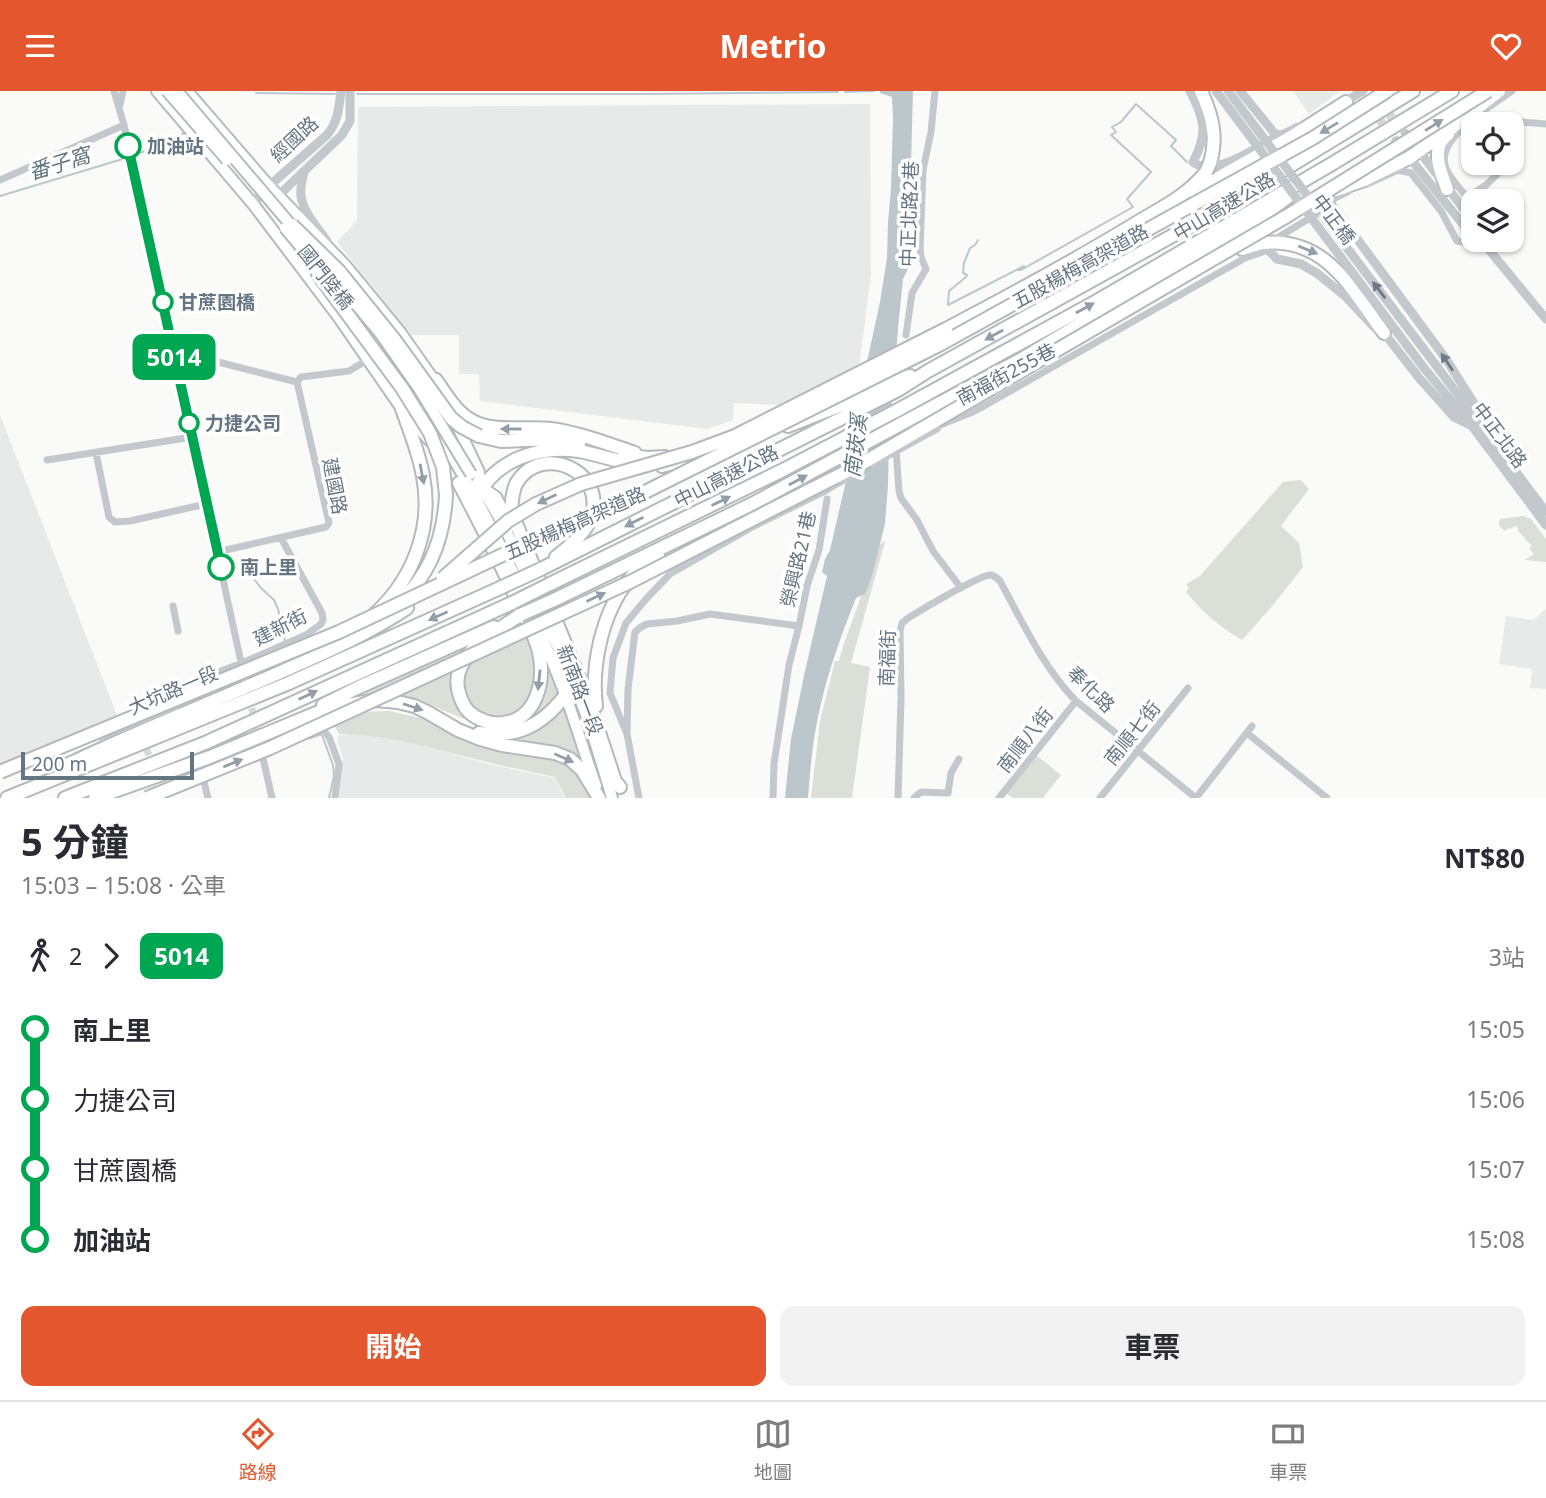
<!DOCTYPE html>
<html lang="zh-TW">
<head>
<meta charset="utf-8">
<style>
	:root { --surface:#fff; --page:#f2f2f3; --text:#2b2b33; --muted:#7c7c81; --line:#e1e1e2; --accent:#e4572e }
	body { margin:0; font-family:"Noto Sans","Noto Sans TC",sans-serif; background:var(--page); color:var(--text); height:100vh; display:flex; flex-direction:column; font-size:26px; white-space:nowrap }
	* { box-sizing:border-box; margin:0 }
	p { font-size:23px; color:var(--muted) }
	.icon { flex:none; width:38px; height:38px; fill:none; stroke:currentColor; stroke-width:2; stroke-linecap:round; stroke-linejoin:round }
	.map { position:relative; height:707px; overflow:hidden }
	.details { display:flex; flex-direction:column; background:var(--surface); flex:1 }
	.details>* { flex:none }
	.badge { padding:0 14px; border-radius:10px; font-size:24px; line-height:46px }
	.buttons { position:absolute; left:1461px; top:21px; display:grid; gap:14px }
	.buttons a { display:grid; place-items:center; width:63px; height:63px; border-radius:14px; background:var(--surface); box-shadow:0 2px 5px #0004; font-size:35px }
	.scale { position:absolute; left:21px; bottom:18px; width:173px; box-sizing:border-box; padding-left:7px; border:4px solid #657683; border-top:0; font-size:19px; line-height:24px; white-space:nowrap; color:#657683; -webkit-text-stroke:5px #fff; paint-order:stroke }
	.map>.badge { position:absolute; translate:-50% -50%; box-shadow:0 0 0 4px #fff }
	.legs { display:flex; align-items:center; gap:10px; height:77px; padding:0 21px; font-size:23px }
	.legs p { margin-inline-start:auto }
	.overview { display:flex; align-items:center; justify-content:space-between; height:119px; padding:0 21px }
	h1 { font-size:38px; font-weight:700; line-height:52px }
	.button { display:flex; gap:14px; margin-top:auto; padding:14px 21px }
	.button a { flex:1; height:80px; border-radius:14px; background:var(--accent); color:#fff; font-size:28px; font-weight:700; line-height:80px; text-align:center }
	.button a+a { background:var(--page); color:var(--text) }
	ul { padding:0 21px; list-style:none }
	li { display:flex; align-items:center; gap:24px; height:70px; font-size:26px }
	li i { display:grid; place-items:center; width:10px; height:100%; margin:0 9px; background:currentColor }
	li i::after { content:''; width:18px; height:18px; margin:-9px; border:5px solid; border-radius:50%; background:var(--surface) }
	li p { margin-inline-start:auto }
	li:first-child i { background:linear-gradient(#0000 50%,currentColor 0) }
	li:last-child i { background:linear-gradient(currentColor 50%,#0000 0) }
	header { display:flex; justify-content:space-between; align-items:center; height:91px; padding:0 21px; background:var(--accent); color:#fff; font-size:32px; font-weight:700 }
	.menu { display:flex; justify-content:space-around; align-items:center; height:98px; border-top:2px solid var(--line); background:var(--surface); font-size:19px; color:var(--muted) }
	.menu a { display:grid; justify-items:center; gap:4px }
	.menu .selected { color:var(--accent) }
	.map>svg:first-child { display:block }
</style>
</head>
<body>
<header><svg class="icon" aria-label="menu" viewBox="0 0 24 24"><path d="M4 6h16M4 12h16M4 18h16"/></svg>Metrio<svg class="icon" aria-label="heart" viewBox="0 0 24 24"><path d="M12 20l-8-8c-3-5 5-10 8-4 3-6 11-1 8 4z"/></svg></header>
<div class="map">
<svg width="1546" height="707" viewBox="0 0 1546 707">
	<rect width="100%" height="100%" fill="#fafaf8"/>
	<!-- built -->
	<path fill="#e8e9e9" d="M 1293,0 L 1340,0 L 1309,23 Z
		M 870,13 L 871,184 L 859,276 L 783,314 L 734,312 L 733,329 L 707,338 L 480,310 L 479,283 L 459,283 L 459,244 L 411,244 L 337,151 L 357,129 L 358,16 Z
		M 0,324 L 120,632 L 0,676 Z
		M 1546,518 L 1546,598 L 1530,597 L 1532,578 L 1499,573 L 1506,525 L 1533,529 Z
		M 365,643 L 419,653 L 488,673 L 555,687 L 565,707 L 336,707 L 341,670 L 343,669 L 338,652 L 338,644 Z"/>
	<!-- green -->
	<path fill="#dadfd7" d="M 1301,389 L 1309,398 L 1281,435 L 1299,452 L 1303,476 L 1274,513 L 1242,549 C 1220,536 1202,521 1186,501 L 1189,497 L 1186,493 L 1200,485 L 1283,391 Z
		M 1524,425 L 1531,428 L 1546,448 L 1546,471 L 1525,469 L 1534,463 L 1529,457 L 1532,455 L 1518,440 L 1518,436 L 1514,435 L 1511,438 L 1510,437 L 1505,440 L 1499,435 L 1500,428 Z
		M 884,450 L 885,451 L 851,572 L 870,576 L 852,707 L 811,707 L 820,630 L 835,570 L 839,570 L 844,552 L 880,454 Z
		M 524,529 C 532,550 539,575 535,598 C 526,642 458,636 464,587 C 464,583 464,579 465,576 C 472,558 508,539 524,529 Z
		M 481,546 L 454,590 L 483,636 L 416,608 L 379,604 L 365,604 L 364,599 Z
		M 546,571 L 559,606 L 531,629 L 513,636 L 524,629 Z
		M 564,618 L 585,677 L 507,650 L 507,648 C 530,644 547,634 564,618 Z
		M 389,620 L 425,628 L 474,650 L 553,665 L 572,674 L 587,695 L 591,707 L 566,707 L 555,686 C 533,681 510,677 487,671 C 437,659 391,643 339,643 L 334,634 L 360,621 Z
		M 1036,664 L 1061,684 L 1043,707 L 1013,707 L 1006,702 Z"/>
	<!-- water -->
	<path fill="#bbc7cb" d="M 880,0 L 913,0 L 908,178 L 903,188 L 899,227 L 889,343 L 888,394 L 885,433 L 872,485 L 865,503 L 856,507 C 840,547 825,589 817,631 C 812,656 810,682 808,707 L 785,707 L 791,648 L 805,580 L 827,485 L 822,481 L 825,468 L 830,459 L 852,364 L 865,280 L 880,211 L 887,167 L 888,131 L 891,98 L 893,27 L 892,6 L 880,2 Z"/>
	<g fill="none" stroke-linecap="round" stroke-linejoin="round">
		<!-- stream -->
		<path stroke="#bbc7cb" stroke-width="2" d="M 845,1 L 874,0
			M 256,2 L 335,3
			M 357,3 L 649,3 L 838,1
			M 136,63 L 158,56 L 184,42
			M 0,105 L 126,67
			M 978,149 L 975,154 L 970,157 L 964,172 L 963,182 L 967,184 L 966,186 L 949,200 L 948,214 L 1024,175
			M 1017,179 L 1021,179 L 1133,116 L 1127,108 L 1151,81 L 1111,44 L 1116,41 L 1112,36 L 1121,31 L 1136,13 L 1176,49 L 1171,55 L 1187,71
			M 251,484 L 261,497 L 274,509 L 278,518 L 285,550
			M 322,644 L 333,674 L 334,685 L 329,707"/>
		<!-- minor-tunnel -->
		<path stroke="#d5d9db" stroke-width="7" stroke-dasharray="7 3.5" stroke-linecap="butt" d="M 249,607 L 259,646
			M 142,648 L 154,676"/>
		<!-- tertiary-tunnel -->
		<path stroke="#d5d9db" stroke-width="9" stroke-dasharray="9 4.5" stroke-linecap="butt" d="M 1378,10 L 1399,35
			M 1369,15 L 1396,50"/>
		<defs>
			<path id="primary" d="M 157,0 L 253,113 L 337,224 L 402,318 L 429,349
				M 187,0 L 269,95 L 345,174 L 400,241 L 438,295
				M 344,209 L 395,277
				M 412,302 C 475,395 525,498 565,603 C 576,633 585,664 596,695
				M 456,332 L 479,381 L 481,397
				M 477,392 C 505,429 522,475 540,517 C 552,546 568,575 579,605 C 592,638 602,673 612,707
				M 484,398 L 496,406 L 511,435"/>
			<path id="motorway" d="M 1201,0 C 1212,24 1218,46 1210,72
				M 1447,98 C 1442,85 1434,66 1440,52 C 1442,48 1445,46 1448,43
				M 1336,99 L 1364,89 L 1409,67 L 1453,36 L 1499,0
				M 1193,101 L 1291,46 L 1346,11
				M 1242,158 C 1249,156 1256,153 1263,152 C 1327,146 1351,198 1384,242
				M 946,238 C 1009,205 1072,171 1133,134 C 1160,117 1185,107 1206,81
				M 436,289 C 443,299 450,311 459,320 C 484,346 519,334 551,338 C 580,342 608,353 635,362
				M 788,335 L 839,315 L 899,288 L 910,285
				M 479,345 L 501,350 L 551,348 L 579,353
				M 624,364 L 648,367 L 665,366
				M 662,375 L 718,360
				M 459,392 C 480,432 500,471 518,511 C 525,527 535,544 539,561 C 545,588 538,628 503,632 C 492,634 478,629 469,621 C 464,616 461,609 459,602 C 448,565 495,541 520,524
				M 476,408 C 494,369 538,354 579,360 C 600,364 622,372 644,375
				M 556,466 C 565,459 581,445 587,435 C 616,383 541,348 516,393 C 512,401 512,411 511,420 L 589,611 L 615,690 L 620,696
				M 541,478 L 898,299 L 928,280 L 1208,125 L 1413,0
				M 550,493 L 781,380 L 896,320 L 1097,210 L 1330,74 L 1452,0
				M 556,508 L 752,413 L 1022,268 L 1269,120 L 1288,106
				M 401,510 C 431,482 444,445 446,404
				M 375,523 C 413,488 433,437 423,385 C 419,362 410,340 402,318
				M 323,614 L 357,597 L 494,536
				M 596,615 C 591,575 602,522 628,490 C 636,480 647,472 658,465
				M 479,642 C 524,649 551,627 574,592
				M 67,674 C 138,640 211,612 283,580 C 326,561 368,543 407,517
				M 7,707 L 289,592 L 500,497
				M 65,707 L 205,652 L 512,512
				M 95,707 L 210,666 L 326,618 L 376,609 L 398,611 L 414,615 L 427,621 L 458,639 L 480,648 L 502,654 L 555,662 L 570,668 L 582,679 L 599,707"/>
		</defs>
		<!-- primary casing -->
		<use href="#primary" stroke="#b5babe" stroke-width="14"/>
		<!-- motorway casing -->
		<use href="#motorway" stroke="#b4b9bd" stroke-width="16"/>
		<!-- minor -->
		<path stroke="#c3c8cc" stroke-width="7" d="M 114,0 L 124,34 L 246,594
			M 120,14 L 123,0
			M 1512,57 L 1518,35 L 1522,31 L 1546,33
			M 0,89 L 124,34
			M 1367,93 L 1398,79 L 1411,82 L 1441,120 L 1457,150 L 1471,152 L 1479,149
			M 1468,106 L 1486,94 L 1509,72
			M 1474,114 C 1465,103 1448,87 1445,74 C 1437,46 1493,14 1512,0
			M 1277,147 L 1315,124 L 1329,110 L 1349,100
			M 906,244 L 912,202 L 926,178 L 921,166 L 920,158 L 923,79 L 931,41 L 935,0
			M 177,279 L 218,271 L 297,291
			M 297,291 L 301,286 L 349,280 L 367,269
			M 933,337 L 975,320 L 1245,167 L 1268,159
			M 898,357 L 896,358 L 899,400 L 901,407 L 917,429 L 933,460 L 961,497
			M 96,362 L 109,426 L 115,431 L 130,430 L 206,413
			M 47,369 L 192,346
			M 217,461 L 326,436 L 329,432 L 297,291
			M 173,515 L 178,540
			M 131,623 L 151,607 L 242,572 L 306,544 L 321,533 L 323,529 L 322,522 L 281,447
			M 1247,642 L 1327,707
			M 627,643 L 610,602 L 613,567 L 626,532 L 646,508 L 670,483 L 754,435 L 825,400 L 842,390
			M 309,645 L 324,640 L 329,646 L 339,673 L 335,707
			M 100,646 L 176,615
			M 260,654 L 272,707
			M 204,691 L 208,707
			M 639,707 L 627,643 L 628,598 L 635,541 L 641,536 L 647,533 L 677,530 L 710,523 L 799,535
			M 773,707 L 774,673 L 789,574 L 799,535 L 807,495 L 819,459 L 827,408
			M 898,707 L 901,607 L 900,540 L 902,532 L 908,527 C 921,519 981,483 991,484 C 995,485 997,487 1000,490 C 1023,532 1043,576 1076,610 L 1196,707
			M 914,707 L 921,701 L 948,702 L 951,682 L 959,668
			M 999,707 L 1076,610
			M 1100,707 L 1188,597
			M 1196,707 L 1252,635"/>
		<!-- tertiary -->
		<path stroke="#c3c8cc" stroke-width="9" d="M 1190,0 C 1205,28 1208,43 1193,71 C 1213,87 1254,58 1273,48 L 1275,43 L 1282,44 L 1298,36
			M 1240,0 L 1275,43
			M 1341,13 L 1363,0
			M 1405,42 L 1474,131
			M 1396,50 L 1465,136 L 1474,143
			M 304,81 C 302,89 300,97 301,105 C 303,121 318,137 327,150
			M 279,104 L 342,44 L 350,30 L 350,0
			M 1329,110 L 1446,268 L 1475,314 L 1479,331
			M 253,113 L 269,95 L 327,44 C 338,31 339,17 341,0
			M 1481,149 L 1546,228
			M 1268,159 L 1277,168 L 1301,173 L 1318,183 L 1346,206 L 1374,236 L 1384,242 L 1420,288 L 1454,326 L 1472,335
			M 1435,273 L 1546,421
			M 1424,277 L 1472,335 L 1546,434"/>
		<!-- primary -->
		<use href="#primary" stroke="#fff" stroke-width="10"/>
		<!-- motorway -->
		<use href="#motorway" stroke="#fff" stroke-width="12"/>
		<defs>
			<path id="primary-bridge" d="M 167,0 L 227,69
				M 177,0 L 296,140
				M 285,137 L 311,168
				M 317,166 L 380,242 L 418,296 L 471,383"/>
			<path id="motorway-bridge" d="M 1206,81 L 1210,72
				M 292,134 L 339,180 L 394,248 L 451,327 L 462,336 L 479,345
				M 311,168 L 320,186 L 402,297 L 430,342 L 443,376 L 446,404
				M 443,487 L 508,430 L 536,413 L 581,393 L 692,361 L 735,345 L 946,238
				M 500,497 L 541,478
				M 512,512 L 550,493
				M 520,524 L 556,508
				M 0,681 L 339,541 L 530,451 L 645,401 L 939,254 L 1313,47 L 1387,0
				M 147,707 L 270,657 L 630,491 L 863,372 L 1287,125 L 1488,0"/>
		</defs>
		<!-- primary-bridge casing -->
		<use href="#primary-bridge" stroke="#b5babe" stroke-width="14" stroke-linecap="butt"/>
		<!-- motorway-bridge casing -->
		<use href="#motorway-bridge" stroke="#b4b9bd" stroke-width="16" stroke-linecap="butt"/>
		<!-- minor-bridge -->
		<path stroke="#c3c8cc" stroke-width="7" d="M 873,373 L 937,338
			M 842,390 L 854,383"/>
		<!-- tertiary-bridge -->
		<path stroke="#c3c8cc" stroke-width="9" d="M 1216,0 L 1424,277
			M 1228,0 L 1435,273"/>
		<!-- primary-bridge -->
		<use href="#primary-bridge" stroke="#fff" stroke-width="10"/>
		<!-- motorway-bridge -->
		<use href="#motorway-bridge" stroke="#fff" stroke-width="12"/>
	</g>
	<!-- one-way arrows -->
	<defs><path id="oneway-solid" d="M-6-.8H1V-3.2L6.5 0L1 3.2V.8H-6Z" transform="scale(1.75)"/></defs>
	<g fill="#939fa8">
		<use href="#oneway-solid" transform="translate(1434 34) rotate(-32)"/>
		<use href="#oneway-solid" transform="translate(1329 37) rotate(149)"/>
		<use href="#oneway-solid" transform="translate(1308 159) rotate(22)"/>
		<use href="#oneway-solid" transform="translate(1085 217) rotate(-29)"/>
		<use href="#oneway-solid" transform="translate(994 244) rotate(151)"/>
		<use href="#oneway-solid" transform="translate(511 338) rotate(-180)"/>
		<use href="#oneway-solid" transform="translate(422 383) rotate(79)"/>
		<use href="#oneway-solid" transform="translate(798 389) rotate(-28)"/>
		<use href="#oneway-solid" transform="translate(547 408) rotate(154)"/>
		<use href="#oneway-solid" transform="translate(721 410) rotate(-26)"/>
		<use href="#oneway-solid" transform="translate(634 431) rotate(153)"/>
		<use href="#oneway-solid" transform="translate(596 506) rotate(-25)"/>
		<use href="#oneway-solid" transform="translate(438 525) rotate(156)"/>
		<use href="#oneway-solid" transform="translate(539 589) rotate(96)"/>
		<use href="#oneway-solid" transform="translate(308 604) rotate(-25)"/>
		<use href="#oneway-solid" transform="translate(413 616) rotate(18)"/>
		<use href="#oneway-solid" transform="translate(564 667) rotate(24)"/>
		<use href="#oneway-solid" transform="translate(233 672) rotate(-22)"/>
	</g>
	<g fill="#6a7a87">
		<use href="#oneway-solid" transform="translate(1379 199) rotate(-127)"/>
		<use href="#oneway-solid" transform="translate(1447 271) rotate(-124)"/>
	</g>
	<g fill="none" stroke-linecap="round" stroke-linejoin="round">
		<defs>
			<path id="line-1" d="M 128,55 L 221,476"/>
		</defs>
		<!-- line-1 casing -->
		<use href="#line-1" stroke="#fff" stroke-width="16"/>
		<!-- line-1 -->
		<use href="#line-1" stroke="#00a651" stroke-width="10"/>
	</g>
	<!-- markers -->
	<g fill="#fff" stroke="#00a651" stroke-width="3.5">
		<circle cx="128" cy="55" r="12"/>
		<circle cx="163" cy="211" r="9"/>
		<circle cx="189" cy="332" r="9"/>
		<circle cx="221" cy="476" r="12"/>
	</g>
	<g text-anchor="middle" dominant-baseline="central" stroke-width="7" stroke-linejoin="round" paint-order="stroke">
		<!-- street labels -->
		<g font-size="19" fill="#657683" stroke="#fff">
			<text transform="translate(294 48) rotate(-43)">經國路</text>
			<text transform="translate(1224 115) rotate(-31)">中山高速公路</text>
			<text transform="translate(909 123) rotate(-88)">中正北路2巷</text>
			<text transform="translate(1334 128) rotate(53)">中正橋</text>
			<text transform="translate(1080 175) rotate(-29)">五股楊梅高架道路</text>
			<text transform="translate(326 186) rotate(51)">國門陸橋</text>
			<text transform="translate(1006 283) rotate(-28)">南福街255巷</text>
			<text transform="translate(1500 344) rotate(53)">中正北路</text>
			<text transform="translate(726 385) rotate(-27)">中山高速公路</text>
			<text transform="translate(335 395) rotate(79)">建國路</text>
			<text transform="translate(575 432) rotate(-24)">五股楊梅高架道路</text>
			<text transform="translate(798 468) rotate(-77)">榮興路21巷</text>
			<text transform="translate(280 536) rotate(-27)">建新街</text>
			<text transform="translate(887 567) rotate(-88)">南福街</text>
			<text transform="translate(1091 598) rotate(44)">奉化路</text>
			<text transform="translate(173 599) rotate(-23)">大坑路一段</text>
			<text transform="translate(580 599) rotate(69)">新南路一段</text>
			<text transform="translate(1132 642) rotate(-51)">南順七街</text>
			<text transform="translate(1025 649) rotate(-52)">南順八街</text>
		</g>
		<!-- stop labels -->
		<g font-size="19" font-weight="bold" fill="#657683" stroke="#fff" text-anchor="start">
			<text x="147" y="55">加油站</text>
			<text x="179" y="211">甘蔗園橋</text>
			<text x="205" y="332">力捷公司</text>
			<text x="240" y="476">南上里</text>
		</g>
		<!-- water labels -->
		<g font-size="21" font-style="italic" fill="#60757c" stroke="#fff">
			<text transform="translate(59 72) rotate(-17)">番子窩</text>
			<text transform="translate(855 355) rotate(-83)">南崁溪</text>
		</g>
	</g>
</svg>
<div class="buttons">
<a><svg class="icon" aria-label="locate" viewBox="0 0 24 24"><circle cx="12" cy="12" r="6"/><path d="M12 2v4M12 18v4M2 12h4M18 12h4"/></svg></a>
<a><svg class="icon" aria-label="layers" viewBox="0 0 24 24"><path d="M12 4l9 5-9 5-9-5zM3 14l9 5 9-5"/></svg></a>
</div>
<div class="scale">200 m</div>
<b class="badge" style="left:174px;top:266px;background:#00a651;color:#fff">5014</b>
</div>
<section class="details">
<div class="overview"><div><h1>5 分鐘</h1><p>15:03 – 15:08 · 公車</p></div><b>NT$80</b></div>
<div class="legs"><svg class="icon" aria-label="walk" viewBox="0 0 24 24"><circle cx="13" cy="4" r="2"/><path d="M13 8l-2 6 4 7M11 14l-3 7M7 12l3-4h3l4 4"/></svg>2<svg class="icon" aria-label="forward" viewBox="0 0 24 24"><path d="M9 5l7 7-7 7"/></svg><b class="badge" style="background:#00a651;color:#fff">5014</b><p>3站</p></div>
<ul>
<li><i style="color:#00a651"></i><b>南上里</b><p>15:05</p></li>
<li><i style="color:#00a651"></i><span>力捷公司</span><p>15:06</p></li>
<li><i style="color:#00a651"></i><span>甘蔗園橋</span><p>15:07</p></li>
<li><i style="color:#00a651"></i><b>加油站</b><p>15:08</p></li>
</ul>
<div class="button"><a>開始</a><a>車票</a></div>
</section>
<nav class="menu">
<a class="selected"><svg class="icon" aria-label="directions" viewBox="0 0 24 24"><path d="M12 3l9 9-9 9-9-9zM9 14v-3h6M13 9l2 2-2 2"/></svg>路線</a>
<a><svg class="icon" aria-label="map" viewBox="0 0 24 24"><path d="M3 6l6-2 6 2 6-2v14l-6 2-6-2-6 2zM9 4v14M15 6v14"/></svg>地圖</a>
<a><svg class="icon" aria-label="tickets" viewBox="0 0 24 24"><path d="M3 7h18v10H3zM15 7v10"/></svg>車票</a>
</nav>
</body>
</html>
